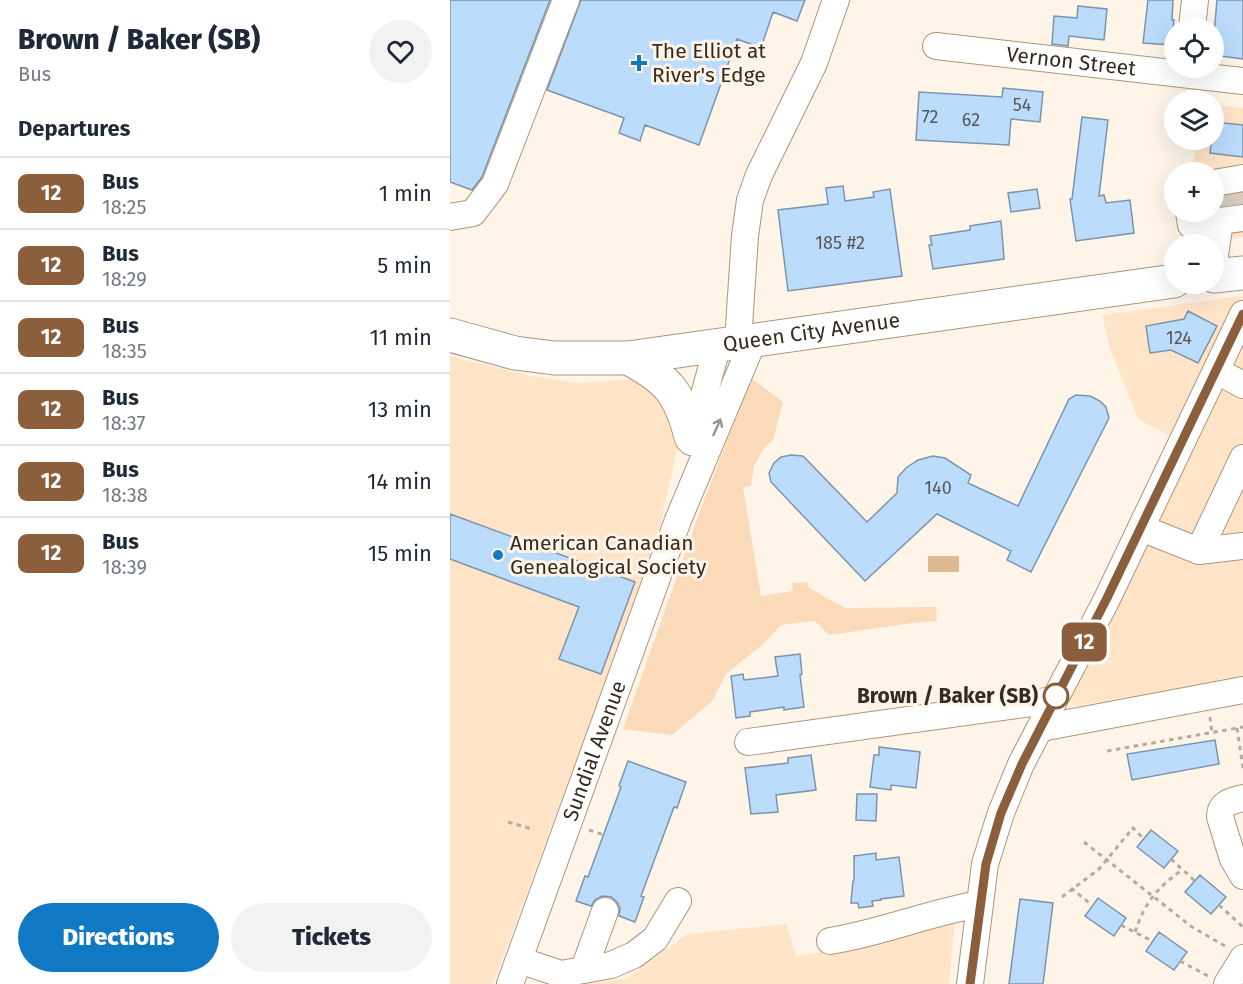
<!DOCTYPE html>
<html lang="en">
<head>
<meta charset="utf-8">
<style>
	:root { --surface:#fff; --page:#f2f2f3; --text:#1f2937; --muted:#747a83; --line:#e0e1e3; --accent:#1178c3 }
	body { margin:0; font-family:"Fira Sans",sans-serif; background:var(--page); color:var(--text); height:100vh; display:flex; flex-direction:column; font-size:22px; white-space:nowrap }
	* { box-sizing:border-box; margin:0 }
	p { font-size:20px; color:var(--muted) }
	.icon { flex:none; width:33px; height:33px; fill:none; stroke:currentColor; stroke-width:2; stroke-linecap:round; stroke-linejoin:round }
	.map { position:relative; flex:1; overflow:hidden }
	.drawer { display:flex; flex-direction:column; background:var(--surface); width:450px }
	.drawer>* { flex:none }
	.badge { padding:0 12px; border-radius:9px; font-size:21px; line-height:39px }
	.controls { position:absolute; left:714px; top:18px; display:grid; gap:12px }
	.controls a { display:grid; place-items:center; width:60px; height:60px; border-radius:50%; background:var(--surface); box-shadow:0 6px 24px #0002; font-size:30px }
	.map>.badge { position:absolute; translate:-50% -50%; box-shadow:0 0 0 3px #fff }
	h2 { padding:0 18px; font-size:22px; line-height:54px }
	.round { display:grid; place-items:center; flex:none; width:63px; height:63px; border-radius:32px; background:var(--page) }
	.summary { display:flex; align-items:center; justify-content:space-between; height:102px; padding:0 18px }
	h1 { font-size:28px; font-weight:800; line-height:45px }
	.button { display:flex; gap:12px; margin-top:auto; padding:12px 18px }
	.button a { flex:1; height:69px; border-radius:36px; background:var(--accent); color:#fff; font-size:24px; font-weight:800; line-height:69px; text-align:center }
	.button a+a { background:var(--page); color:var(--text) }
	ul { padding:0; list-style:none }
	li { display:flex; align-items:center; gap:18px; height:72px; padding:0 18px; border-top:2px solid var(--line) }
	li div { flex:1 }
	li b { display:block; font-size:22px }
	li em { font-style:normal }
	li .badge { min-width:66px; font-weight:700; text-align:center }
	main { display:flex; flex:1; min-height:0 }
	.map>svg:first-child { display:block }
</style>
</head>
<body>
<main>
<section class="drawer">
<div class="summary"><div><h1>Brown / Baker (SB)</h1><p>Bus</p></div><a class="round"><svg class="icon" aria-label="heart" viewBox="0 0 24 24"><path d="M12 20l-8-8c-3-5 5-10 8-4 3-6 11-1 8 4z"/></svg></a></div>
<h2>Departures</h2>
<ul>
<li><span class="badge" style="background:#8b5e3c;color:#fff">12</span><div><b>Bus</b><p>18:25</p></div><em>1 min</em></li>
<li><span class="badge" style="background:#8b5e3c;color:#fff">12</span><div><b>Bus</b><p>18:29</p></div><em>5 min</em></li>
<li><span class="badge" style="background:#8b5e3c;color:#fff">12</span><div><b>Bus</b><p>18:35</p></div><em>11 min</em></li>
<li><span class="badge" style="background:#8b5e3c;color:#fff">12</span><div><b>Bus</b><p>18:37</p></div><em>13 min</em></li>
<li><span class="badge" style="background:#8b5e3c;color:#fff">12</span><div><b>Bus</b><p>18:38</p></div><em>14 min</em></li>
<li><span class="badge" style="background:#8b5e3c;color:#fff">12</span><div><b>Bus</b><p>18:39</p></div><em>15 min</em></li>
</ul>
<div class="button"><a>Directions</a><a>Tickets</a></div>
</section>
<div class="map">
<svg width="793" height="984" viewBox="0 0 793 984">
	<rect width="100%" height="100%" fill="#fff4e8"/>
	<!-- built -->
	<path fill="#ffe4c8" d="M 764,105 L 793,108 L 793,237 L 738,244 L 732,212 L 764,212 L 764,172 L 737,172 L 744,160 L 747,140 L 764,140 Z
		M 793,296 L 793,678 L 626,706 L 622,703 L 619,695 L 743,448 L 688,419 L 660,348 L 652,315 Z
		M 0,356 L 82,376 L 127,383 L 188,379 L 205,389 L 229,433 L 228,447 L 209,529 L 191,586 L 43,984 L 0,984 Z
		M 505,919 L 499,984 L 134,984 L 178,978 L 237,934 L 336,924 L 346,956 L 407,946 Z"/>
	<!-- green -->
	<path fill="#fadab8" d="M 301,378 L 333,402 L 323,440 L 314,448 L 304,466 L 301,486 L 293,488 L 311,596 L 343,591 L 342,583 L 357,582 L 359,588 L 395,608 L 486,607 L 487,621 L 462,623 L 379,635 L 365,621 L 331,625 L 312,645 L 276,674 L 262,701 L 222,735 L 173,729 L 250,511 Z"/>
	<!-- water -->
	<path fill="#deb990" d="M 478,556 L 509,556 L 509,572 L 478,572 Z"/>
	<!-- building -->
	<path fill="#bcdcfc" stroke="#7a94ae" stroke-width="1.5" d="M 0,0 L 100,0 L 32,177 L 22,190 L 0,182 Z
		M 131,0 L 355,0 L 347,21 L 323,12 L 311,48 L 287,39 L 249,145 L 195,125 L 190,141 L 169,133 L 174,118 L 97,90 Z
		M 698,0 L 723,0 L 722,20 L 724,20 L 721,45 L 693,43 Z
		M 767,0 L 793,0 L 793,59 L 764,55 L 764,34 Z
		M 628,6 L 657,9 L 654,40 L 619,36 L 618,46 L 602,44 L 604,16 L 627,18 Z
		M 553,88 L 593,92 L 590,122 L 561,119 L 559,145 L 466,140 L 469,92 L 552,97 Z
		M 632,117 L 658,120 L 649,196 L 654,195 L 656,203 L 680,200 L 684,233 L 626,241 L 620,199 L 622,199 Z
		M 764,122 L 793,125 L 793,157 L 760,153 Z
		M 393,186 L 395,201 L 424,197 L 423,192 L 440,189 L 452,276 L 338,291 L 328,210 L 378,204 L 376,188 Z
		M 587,189 L 590,208 L 561,212 L 558,193 Z
		M 793,193 L 793,203 L 764,207 L 764,198 Z
		M 551,221 L 554,259 L 483,269 L 479,245 L 482,245 L 480,236 L 520,230 L 520,226 Z
		M 738,311 L 767,326 L 748,363 L 721,350 L 700,353 L 696,326 L 734,319 Z
		M 626,395 L 640,396 L 650,401 L 656,407 L 659,418 L 581,572 L 557,560 L 561,551 L 487,514 L 415,581 L 321,482 L 319,473 L 324,463 L 331,457 L 341,455 L 353,456 L 417,522 L 447,493 L 448,477 L 456,468 L 468,460 L 483,456 L 495,458 L 521,475 L 518,483 L 568,506 L 619,399 Z
		M 0,514 L 185,582 L 151,674 L 109,659 L 129,607 L 0,559 Z
		M 350,654 L 352,674 L 350,675 L 354,707 L 334,710 L 334,707 L 300,712 L 300,716 L 286,718 L 281,676 L 293,674 L 294,680 L 328,676 L 325,657 Z
		M 765,740 L 769,764 L 682,780 L 677,754 Z
		M 429,747 L 470,752 L 466,788 L 441,785 L 441,790 L 420,787 L 424,755 L 429,755 Z
		M 361,755 L 366,790 L 326,795 L 328,812 L 301,814 L 295,768 L 338,763 L 338,758 Z
		M 178,761 L 236,782 L 227,808 L 224,807 L 191,896 L 194,897 L 185,922 L 169,916 L 170,908 L 167,902 L 161,897 L 152,896 L 145,900 L 141,906 L 126,901 L 135,876 L 138,877 L 171,787 L 169,786 Z
		M 407,794 L 427,794 L 426,821 L 406,820 Z
		M 701,830 L 728,851 L 714,868 L 687,847 Z
		M 426,853 L 426,860 L 449,857 L 454,896 L 431,899 L 431,900 L 422,901 L 423,906 L 409,908 L 408,903 L 401,903 L 403,881 L 404,880 L 404,856 Z
		M 750,875 L 776,897 L 761,914 L 735,892 Z
		M 648,898 L 676,918 L 664,936 L 635,916 Z
		M 570,899 L 603,903 L 593,984 L 559,984 Z
		M 709,932 L 737,952 L 724,970 L 696,951 Z"/>
	<g fill="none" stroke-linecap="round" stroke-linejoin="round">
		<!-- minor-tunnel -->
		<path stroke="#d7ccc0" stroke-width="26" stroke-dasharray="26 13" stroke-linecap="butt" d="M 782,185 L 786,210"/>
		<defs>
			<g id="minor">
				<path d="M 742,28 L 745,0"/>
				<path id="s1" d="M 486,46 L 793,81"/>
				<path d="M 764,183 L 793,178"/>
				<path d="M 739,212 L 741,225 L 793,218"/>
				<path d="M 0,217 L 23,213 L 45,184 L 116,0"/>
				<path d="M 764,263 L 770,221"/>
				<path d="M 288,341 L 295,236 L 300,200 L 309,175 L 364,63 L 386,0"/>
				<path d="M 767,371 L 793,385"/>
				<path d="M 241,442 L 268,344"/>
				<path d="M 691,528 L 749,551 L 793,458"/>
				<path d="M 749,551 L 793,546"/>
				<path d="M 591,728 L 793,690"/>
				<path d="M 298,742 L 604,700"/>
				<path d="M 793,798 C 781,801 770,803 770,817 L 783,859 L 793,876"/>
				<path d="M 380,941 C 431,933 478,913 529,904"/>
				<path d="M 69,960 L 111,974 L 161,965 L 184,955 L 205,939 L 228,901"/>
				<path d="M 134,969 L 155,911"/>
				<path id="s2" d="M 60,984 L 228,520 L 304,339"/>
				<path d="M 520,984 L 535,864 L 551,813 L 571,764 L 657,599 L 793,314"/>
				<path d="M 777,984 L 793,958"/>
			</g>
			<g id="major">
				<path d="M 764,276 L 793,273"/>
				<path id="s3" d="M 0,335 L 65,353 L 104,358 L 178,358 L 724,281"/>
				<path d="M 178,358 C 218,379 230,393 241,437"/>
			</g>
		</defs>
		<!-- minor casing -->
		<use href="#minor" stroke="#af957a" stroke-width="28"/>
		<!-- major casing -->
		<use href="#major" stroke="#af957a" stroke-width="35"/>
		<!-- path -->
		<path stroke="#b6ab9f" stroke-width="3" stroke-dasharray="4.5 4.5" stroke-linecap="butt" d="M 760,717 L 762,733
			M 787,728 L 793,768
			M 657,751 L 793,727
			M 58,822 L 82,829
			M 682,827 L 694,839
			M 139,830 L 154,835
			M 634,842 L 742,927 L 775,946
			M 721,859 L 745,881
			M 621,888 L 643,906
			M 612,897 L 649,869 L 683,828
			M 769,905 L 793,927
			M 671,925 L 702,941
			M 685,932 C 695,902 707,888 732,870
			M 730,961 L 758,976"/>
		<!-- minor -->
		<use href="#minor" stroke="#fff" stroke-width="26"/>
		<!-- major -->
		<use href="#major" stroke="#fff" stroke-width="33"/>
	</g>
	<!-- one-way arrows -->
	<defs><path id="oneway-shaft" d="M-6 0H5M1.5-3L5.5 0L1.5 3" fill="none" stroke-width="1.6" stroke-linecap="round" stroke-linejoin="round" transform="scale(1.5)"/></defs>
	<use stroke="#9a9590" href="#oneway-shaft" transform="translate(267 427) rotate(-66)"/>
	<g fill="none" stroke-linecap="round" stroke-linejoin="round">
		<defs>
			<path id="line" d="M 520,984 L 536,864 L 551,813 L 572,764 L 657,598 L 793,314"/>
		</defs>
		<!-- line casing -->
		<use href="#line" stroke="#fff" stroke-width="14"/>
		<!-- line -->
		<use href="#line" stroke="#8b5e3c" stroke-width="9"/>
	</g>
	<!-- markers -->
	<g fill="#1178c3" stroke="#fff4e8" stroke-width="2">
		<path d="M186 54h6v6h6v6h-6v6h-6v-6h-6v-6h6z"/>
		<circle cx="48" cy="555" r="6"/>
	</g>
	<circle fill="#fff" stroke="#8b5e3c" stroke-width="3" cx="606" cy="696" r="12"/>
	<g text-anchor="middle" dominant-baseline="central" stroke-width="6" stroke-linejoin="round" paint-order="stroke">
		<!-- number labels -->
		<g font-size="18" fill="#585757">
			<text x="572" y="105">54</text>
			<text x="480" y="117">72</text>
			<text x="521" y="120">62</text>
			<text x="390" y="243">185 #2</text>
			<text x="729" y="338">124</text>
			<text x="488" y="488">140</text>
		</g>
		<!-- poi labels -->
		<g font-size="21" fill="#362b20" stroke="#fff4e8" text-anchor="start">
			<text x="202" y="51">The Elliot at<tspan x="202" dy="24">River's Edge</tspan></text>
			<text x="60" y="543">American Canadian<tspan x="60" dy="24">Genealogical Society</tspan></text>
		</g>
		<!-- street labels -->
		<g font-size="21" fill="#362b20" stroke="#fff4e8">
			<text stroke="none"><textPath href="#s1" startOffset="136">Vernon Street</textPath></text>
			<text stroke="none"><textPath href="#s3" startOffset="366">Queen City Avenue</textPath></text>
			<text stroke="none"><textPath href="#s2" startOffset="248">Sundial Avenue</textPath></text>
		</g>
		<!-- stop labels -->
		<g font-size="21" font-weight="bold" fill="#362b20" stroke="#fff4e8" text-anchor="end">
			<text x="588" y="696">Brown / Baker (SB)</text>
		</g>
	</g>
</svg>
<div class="controls">
<a><svg class="icon" aria-label="locate" viewBox="0 0 24 24"><circle cx="12" cy="12" r="6"/><path d="M12 2v4M12 18v4M2 12h4M18 12h4"/></svg></a>
<a><svg class="icon" aria-label="layers" viewBox="0 0 24 24"><path d="M12 4l9 5-9 5-9-5zM3 14l9 5 9-5"/></svg></a>
<a>+</a>
<a>−</a>
</div>
<b class="badge" style="left:634px;top:642px;background:#8b5e3c;color:#fff">12</b>
</div>
</main>
</body>
</html>
